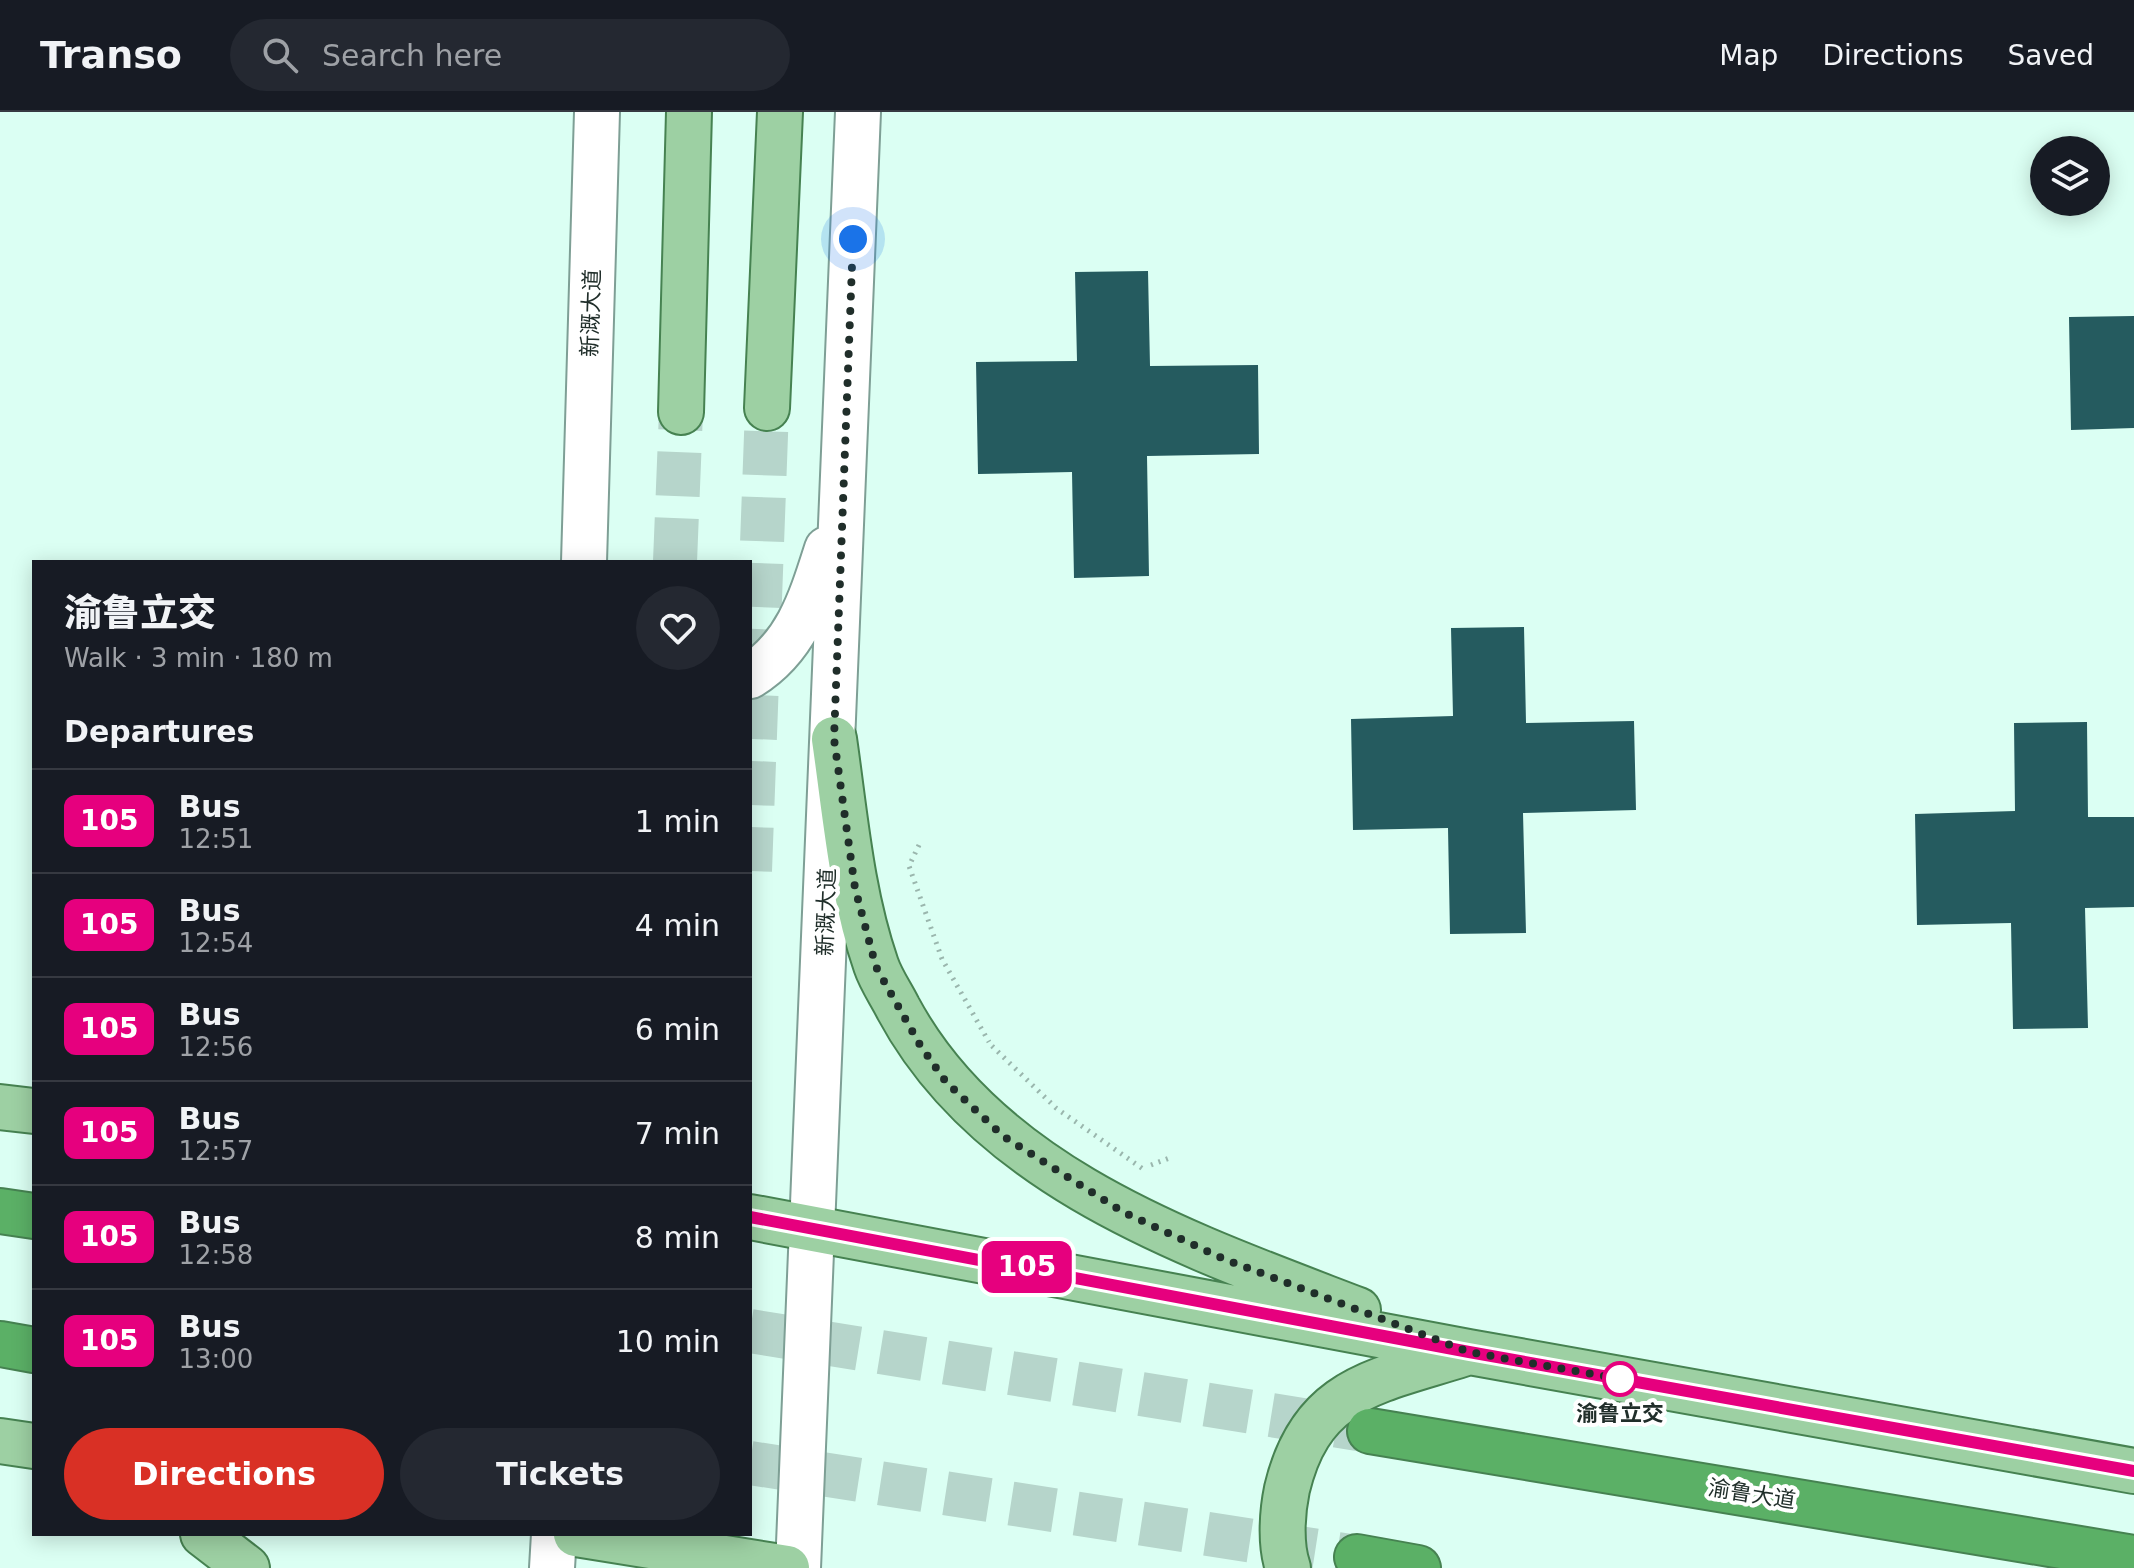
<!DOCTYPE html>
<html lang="en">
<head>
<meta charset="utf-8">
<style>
	:root { --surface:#171b24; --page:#242831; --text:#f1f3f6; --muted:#9ea1a6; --line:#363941; --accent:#d93025 }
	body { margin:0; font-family:"DejaVu Sans","Noto Sans SC",sans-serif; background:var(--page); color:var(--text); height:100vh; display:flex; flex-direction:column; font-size:30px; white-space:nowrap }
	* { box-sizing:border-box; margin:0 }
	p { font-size:26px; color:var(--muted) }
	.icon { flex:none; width:44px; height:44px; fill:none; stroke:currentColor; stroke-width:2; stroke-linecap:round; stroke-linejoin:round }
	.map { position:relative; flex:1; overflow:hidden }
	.sheet { position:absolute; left:32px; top:448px; width:720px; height:976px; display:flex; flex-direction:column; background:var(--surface); border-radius:0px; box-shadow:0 4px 20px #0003 }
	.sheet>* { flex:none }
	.badge { padding:0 16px; border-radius:12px; font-size:28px; line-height:52px }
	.fabs { position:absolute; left:2030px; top:24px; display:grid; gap:16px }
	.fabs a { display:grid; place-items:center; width:80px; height:80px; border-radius:50%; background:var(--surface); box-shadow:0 4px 20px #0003; font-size:40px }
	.you { position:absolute; width:40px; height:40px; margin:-20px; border:6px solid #fff; border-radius:50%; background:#1a73e8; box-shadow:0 0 0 12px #1a73e833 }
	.map>.badge { position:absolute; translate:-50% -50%; box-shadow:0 0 0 4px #fff }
	h2 { padding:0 32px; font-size:30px; line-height:72px }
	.round { display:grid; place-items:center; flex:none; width:84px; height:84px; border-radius:42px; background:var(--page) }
	.summary { display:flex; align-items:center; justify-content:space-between; height:136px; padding:0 32px }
	h1 { font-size:38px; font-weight:800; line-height:60px }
	.button { display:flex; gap:16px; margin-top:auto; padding:16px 32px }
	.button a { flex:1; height:92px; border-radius:48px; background:var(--accent); color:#fff; font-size:32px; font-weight:800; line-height:92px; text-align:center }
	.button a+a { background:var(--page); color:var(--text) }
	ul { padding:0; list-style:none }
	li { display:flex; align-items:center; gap:24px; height:104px; padding:0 32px; border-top:2px solid var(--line) }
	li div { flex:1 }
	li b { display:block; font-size:30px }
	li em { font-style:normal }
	li .badge { min-width:88px; font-weight:700; text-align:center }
	header { display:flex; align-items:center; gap:48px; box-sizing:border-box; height:112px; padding:0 40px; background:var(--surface); border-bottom:2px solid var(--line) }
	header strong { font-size:38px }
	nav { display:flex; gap:44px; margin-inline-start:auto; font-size:28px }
	.search { width:560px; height:72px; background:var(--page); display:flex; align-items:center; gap:20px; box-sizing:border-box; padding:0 28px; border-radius:44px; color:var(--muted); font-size:30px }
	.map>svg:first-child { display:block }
</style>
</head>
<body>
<header>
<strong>Transo</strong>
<div class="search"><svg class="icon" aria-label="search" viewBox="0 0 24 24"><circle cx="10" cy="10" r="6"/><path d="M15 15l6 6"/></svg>Search here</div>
<nav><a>Map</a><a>Directions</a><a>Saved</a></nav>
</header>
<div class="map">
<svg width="2134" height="1456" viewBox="0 0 2134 1456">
	<rect width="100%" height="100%" fill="#dbfff3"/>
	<!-- building -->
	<path fill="#255b5f" d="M 1148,159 L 1150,254 L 1258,253 L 1259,342 L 1147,344 L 1149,464 L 1074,466 L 1072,360 L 978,362 L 976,250 L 1077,249 L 1075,160 Z
		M 2134,204 L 2134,316 L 2071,318 L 2069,205 Z
		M 1524,515 L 1526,611 L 1634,609 L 1636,698 L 1523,701 L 1526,821 L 1450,822 L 1448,716 L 1353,718 L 1351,607 L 1453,604 L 1451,516 Z
		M 2087,610 L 2088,705 L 2134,705 L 2134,795 L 2085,796 L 2088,916 L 2013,917 L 2011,811 L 1917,813 L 1915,702 L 2015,699 L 2014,611 Z"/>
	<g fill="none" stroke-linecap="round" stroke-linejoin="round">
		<!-- major-tunnel -->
		<path stroke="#b6d5cb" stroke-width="44" stroke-dasharray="44 22" stroke-linecap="butt" d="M 675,450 L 681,300
			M 750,759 L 767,296"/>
		<!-- highway-tunnel -->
		<path stroke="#b6d5cb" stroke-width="44" stroke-dasharray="44 22" stroke-linecap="butt" d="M 750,1219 L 1370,1319
			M 750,1351 L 1357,1445"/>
		<defs>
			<path id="minor" d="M 584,450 L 597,0
				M 750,564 C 797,535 811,487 827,437
				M 552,1456 L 554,1422
				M 798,1456 L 858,0"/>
			<path id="major" d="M 767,296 L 780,0
				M 681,300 L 689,0
				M 834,627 C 845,703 851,781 876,853 C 881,868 891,882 898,896 C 989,1066 1189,1133 1358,1198
				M 0,995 L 34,999
				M 750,1105 L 1469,1240 L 2134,1359
				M 0,1329 L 34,1334
				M 203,1422 L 247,1456
				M 576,1422 L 787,1456
				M 1288,1456 C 1280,1433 1282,1401 1287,1377 C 1311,1276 1375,1270 1463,1242"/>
			<path id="highway" d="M 0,1099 L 34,1104
				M 0,1232 L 34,1238
				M 1370,1319 L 2134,1446
				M 1357,1445 L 1418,1456"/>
		</defs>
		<!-- minor casing -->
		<use href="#minor" stroke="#7e9f95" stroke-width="48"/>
		<!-- major casing -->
		<use href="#major" stroke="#468251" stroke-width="48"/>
		<!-- highway casing -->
		<use href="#highway" stroke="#468251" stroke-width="48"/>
		<!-- path -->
		<path stroke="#9ab6ad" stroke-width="5" stroke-dasharray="2 6" stroke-linecap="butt" d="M 919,733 L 909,754 L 942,847 L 989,930
			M 1151,1053 L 1172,1045"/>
		<!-- minor -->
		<use href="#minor" stroke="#fff" stroke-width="44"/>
		<!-- major -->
		<use href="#major" stroke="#9dd0a3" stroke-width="44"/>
		<!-- highway -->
		<use href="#highway" stroke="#5bb066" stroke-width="44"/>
		<!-- path-bridge -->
		<path stroke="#9ab6ad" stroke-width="5" stroke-dasharray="2 6" stroke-linecap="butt" d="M 992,934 L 1056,996 L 1143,1057"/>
	</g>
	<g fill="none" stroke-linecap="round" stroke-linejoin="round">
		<defs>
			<path id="line" d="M 750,1105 L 1469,1240 L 2134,1359"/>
		</defs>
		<!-- line casing -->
		<use href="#line" stroke="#fff" stroke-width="18"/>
		<!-- line -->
		<use href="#line" stroke="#e6007e" stroke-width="12"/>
		<!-- walk -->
		<path stroke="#202e2a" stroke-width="8" stroke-dasharray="0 14.4" d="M 853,127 L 834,627 L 855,776 L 876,855 L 920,933 L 946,970 L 1003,1024 L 1123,1100 L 1224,1147 L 1469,1240 L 1620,1267"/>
	</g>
	<!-- markers -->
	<circle fill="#fff" stroke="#e6007e" stroke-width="4" cx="1620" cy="1267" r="16"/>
	<g text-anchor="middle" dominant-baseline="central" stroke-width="8" stroke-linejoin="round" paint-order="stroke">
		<!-- street labels -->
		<g font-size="22" fill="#202e2a" stroke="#fff">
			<text transform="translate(591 201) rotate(-88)">新溉大道</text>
			<text transform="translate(826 800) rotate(-88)">新溉大道</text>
			<text transform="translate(1752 1382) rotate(9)">渝鲁大道</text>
		</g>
		<!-- stop labels -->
		<g font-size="22" font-weight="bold" fill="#202e2a" stroke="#fff">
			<text x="1620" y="1301">渝鲁立交</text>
		</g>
	</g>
</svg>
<div class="fabs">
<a><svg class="icon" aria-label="layers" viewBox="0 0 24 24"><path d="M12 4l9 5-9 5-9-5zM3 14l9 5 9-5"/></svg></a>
</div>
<div class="you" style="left:853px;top:127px"></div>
<b class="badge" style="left:1027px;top:1155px;background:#e6007e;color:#fff">105</b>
<section class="sheet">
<div class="summary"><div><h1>渝鲁立交</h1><p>Walk · 3 min · 180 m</p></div><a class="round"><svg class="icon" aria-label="heart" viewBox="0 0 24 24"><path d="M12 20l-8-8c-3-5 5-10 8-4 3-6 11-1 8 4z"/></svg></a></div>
<h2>Departures</h2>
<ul>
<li><span class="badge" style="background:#e6007e;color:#fff">105</span><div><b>Bus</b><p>12:51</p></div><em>1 min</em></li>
<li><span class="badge" style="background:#e6007e;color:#fff">105</span><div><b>Bus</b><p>12:54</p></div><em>4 min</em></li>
<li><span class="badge" style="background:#e6007e;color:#fff">105</span><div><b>Bus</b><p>12:56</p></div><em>6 min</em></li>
<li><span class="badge" style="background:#e6007e;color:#fff">105</span><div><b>Bus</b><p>12:57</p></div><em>7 min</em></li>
<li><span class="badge" style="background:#e6007e;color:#fff">105</span><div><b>Bus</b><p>12:58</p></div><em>8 min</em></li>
<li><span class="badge" style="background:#e6007e;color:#fff">105</span><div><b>Bus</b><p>13:00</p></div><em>10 min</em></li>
</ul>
<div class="button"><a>Directions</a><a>Tickets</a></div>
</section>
</div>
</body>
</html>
